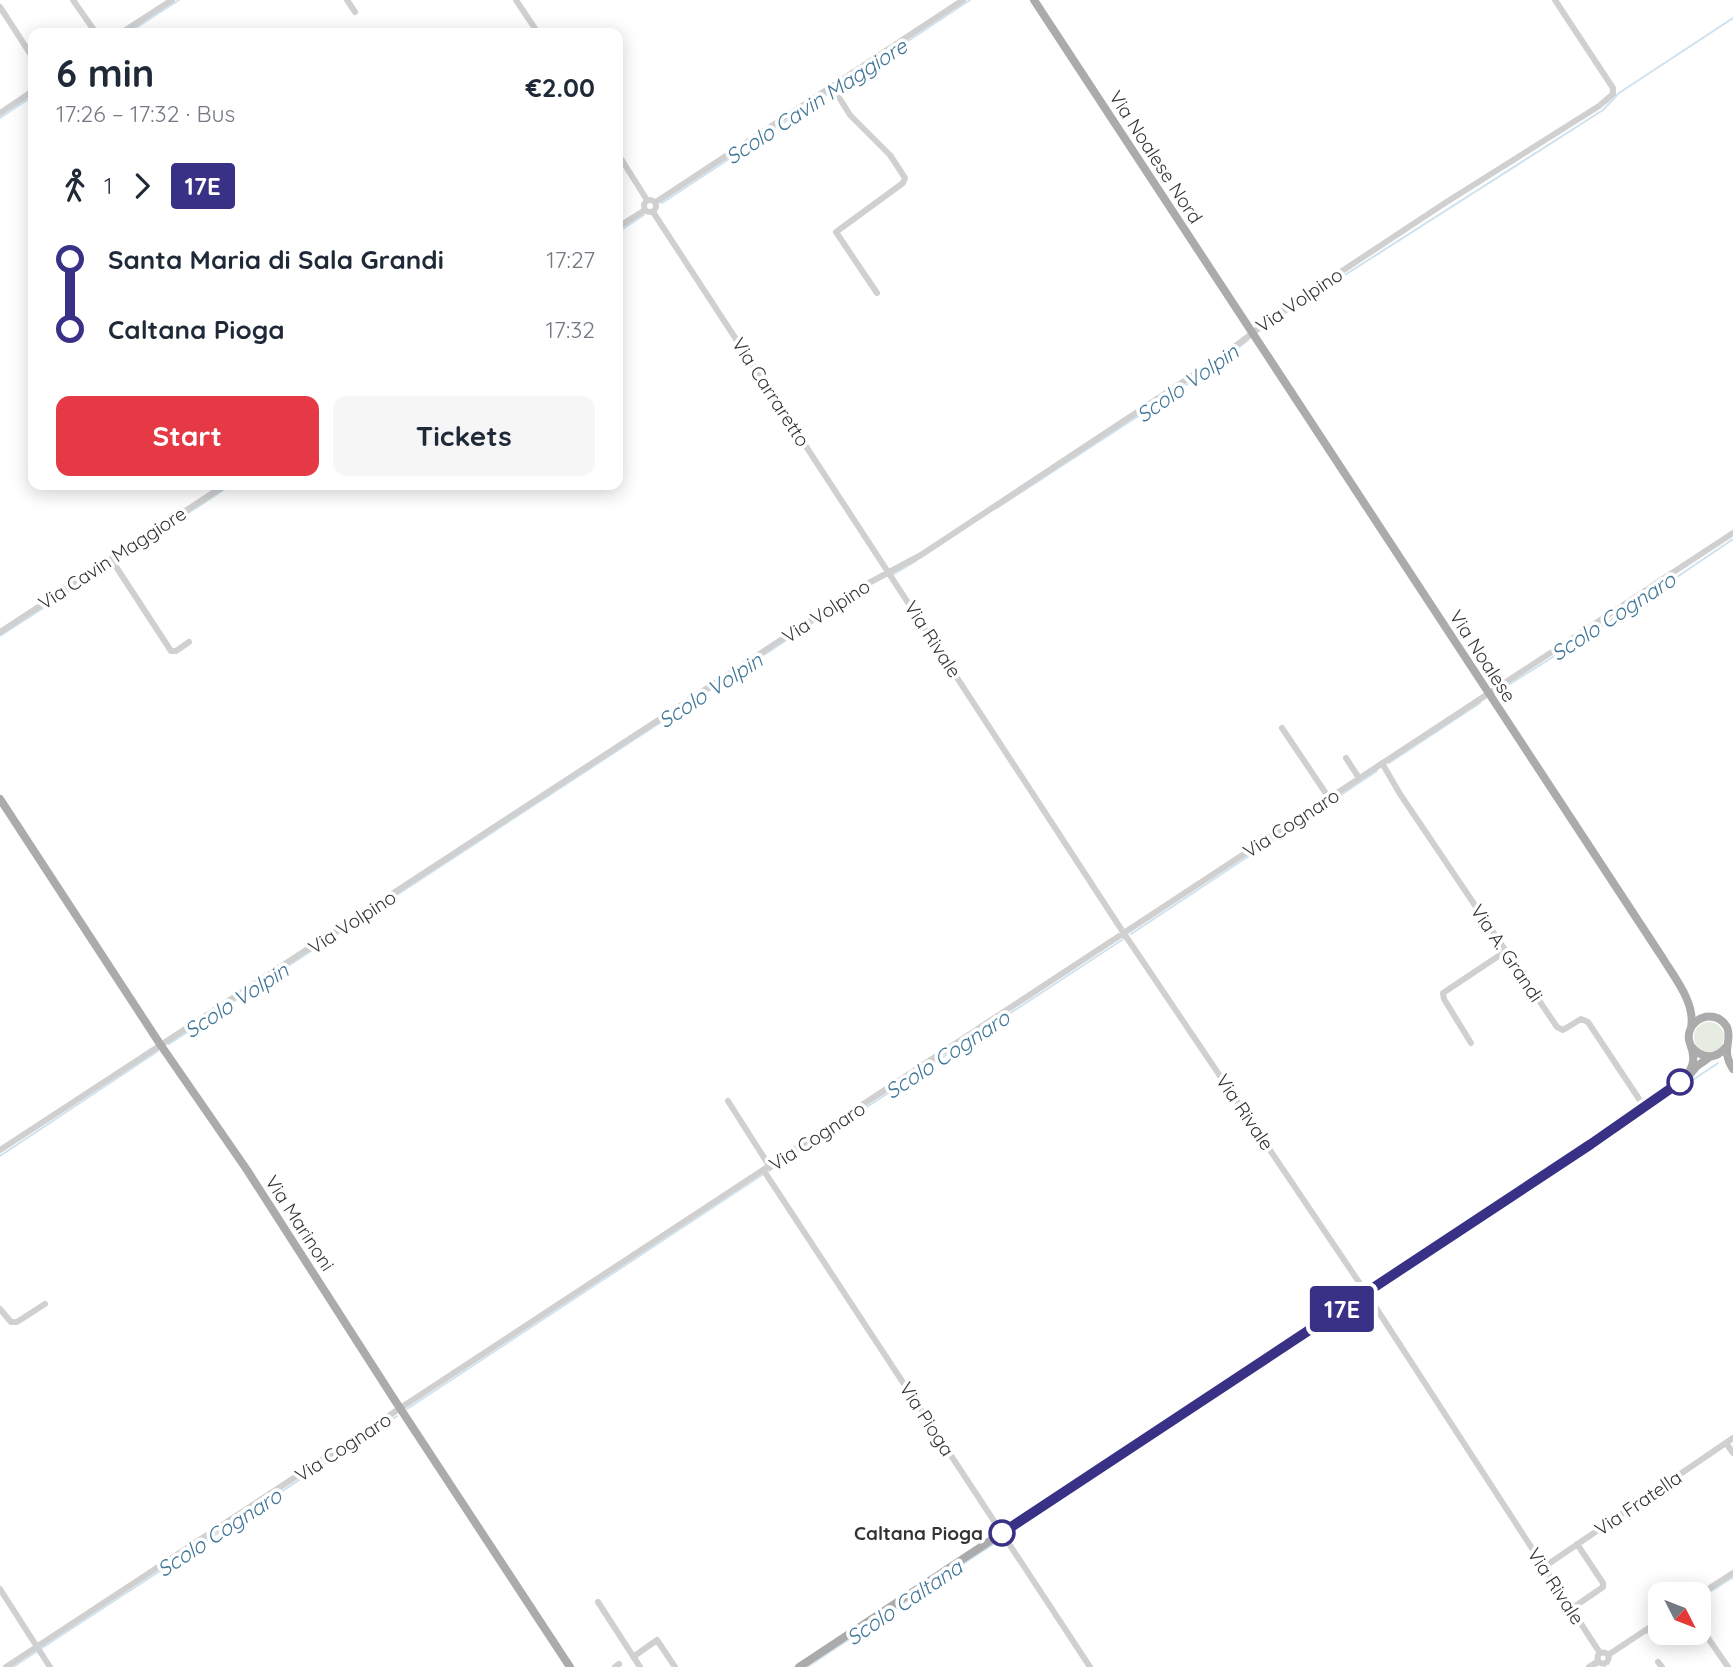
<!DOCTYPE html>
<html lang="en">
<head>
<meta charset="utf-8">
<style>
	:root { --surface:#fff; --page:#f6f6f7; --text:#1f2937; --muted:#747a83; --accent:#e63946 }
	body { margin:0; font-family:Quicksand,sans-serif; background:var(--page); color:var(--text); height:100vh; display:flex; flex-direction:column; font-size:26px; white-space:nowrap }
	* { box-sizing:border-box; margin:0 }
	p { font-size:23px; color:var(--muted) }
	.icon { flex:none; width:38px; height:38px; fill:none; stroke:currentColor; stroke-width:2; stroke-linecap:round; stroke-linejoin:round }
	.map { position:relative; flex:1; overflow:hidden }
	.drawer { position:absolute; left:28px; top:28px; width:595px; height:462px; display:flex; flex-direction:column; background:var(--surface); border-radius:14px; box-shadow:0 4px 18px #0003 }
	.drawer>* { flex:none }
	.badge { padding:0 14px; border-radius:5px; font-size:24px; line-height:46px }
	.needle { width:46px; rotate:132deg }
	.controls { position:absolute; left:1648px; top:1582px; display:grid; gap:14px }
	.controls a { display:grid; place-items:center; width:63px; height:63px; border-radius:14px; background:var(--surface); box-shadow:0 4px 18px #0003; font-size:35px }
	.map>.badge { position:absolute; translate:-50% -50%; box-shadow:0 0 0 4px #fff }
	.legs { display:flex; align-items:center; gap:10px; height:77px; padding:0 28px; font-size:23px }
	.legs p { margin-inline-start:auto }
	.summary { display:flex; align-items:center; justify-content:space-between; height:119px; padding:0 28px }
	h1 { font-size:38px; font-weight:700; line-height:52px }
	.cta { display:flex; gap:14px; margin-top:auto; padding:14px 28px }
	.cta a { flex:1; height:80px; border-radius:14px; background:var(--accent); color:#fff; font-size:28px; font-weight:700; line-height:80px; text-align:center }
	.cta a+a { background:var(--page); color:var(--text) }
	ul { padding:0 28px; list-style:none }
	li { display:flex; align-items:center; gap:24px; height:70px; font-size:26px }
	li i { display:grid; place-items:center; width:10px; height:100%; margin:0 9px; background:currentColor }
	li i::after { content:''; width:18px; height:18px; margin:-9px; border:5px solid; border-radius:50%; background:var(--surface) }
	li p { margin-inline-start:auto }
	li:first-child i { background:linear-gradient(#0000 50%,currentColor 0) }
	li:last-child i { background:linear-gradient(currentColor 50%,#0000 0) }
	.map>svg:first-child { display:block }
</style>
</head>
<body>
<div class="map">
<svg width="1733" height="1667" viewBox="0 0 1733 1667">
	<rect width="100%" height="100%" fill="#fff"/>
	<!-- green -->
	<path fill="#e6ecdf" d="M1694 1037a15 15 0 1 1 30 0a15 15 0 1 1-30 0Z"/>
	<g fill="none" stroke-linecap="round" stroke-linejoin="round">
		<!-- stream -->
		<path stroke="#cfe2ee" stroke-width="2" d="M 128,33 L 179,0
			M 837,88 L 970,0
			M 0,118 L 33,96
			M 662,203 L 832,91
			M 618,232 L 644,215
			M 1276,319 L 1603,110 L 1619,93 L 1733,18
			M 997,508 L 1215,366 L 1248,340
			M 115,561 L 231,485
			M 894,574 L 916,561
			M 0,636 L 111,564
			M 1494,694 L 1640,602 L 1733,539
			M 1389,763 L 1480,703
			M 1131,934 L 1377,771
			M 169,1044 L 849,599
			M 1626,1125 L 1718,1063
			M 0,1156 L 158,1051
			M 769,1171 L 1125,938
			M 407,1409 L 762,1175
			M 1699,1599 L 1733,1577
			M 1647,1633 L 1661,1624
			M 42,1648 L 397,1416
			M 1608,1664 L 1611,1657
			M 13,1667 L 36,1652
			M 807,1667 L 1001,1539
			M 1595,1667 L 1599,1664 L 1605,1666"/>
		<!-- minor -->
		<path stroke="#d0d0d0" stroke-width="6" d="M 73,0 L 96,33
			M 347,0 L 355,12
			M 516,0 L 538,33
			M 0,7 L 33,58
			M 121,33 L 172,0
			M 832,86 L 850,115 L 890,155 L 905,178 L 903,183 L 836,232 L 877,293
			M 0,113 L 33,91
			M 618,154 L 647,200
			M644 206a6 6 0 1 1 12 0a6 6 0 1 1-12 0Z
			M 656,202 L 963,0
			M 653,212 L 1123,932 L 1367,1294 L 1600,1653
			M 618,227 L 645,210
			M 111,559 L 171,651 L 176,651 L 189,642
			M 0,632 L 225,485
			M 1282,728 L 1329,798
			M 1346,758 L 1359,778
			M 1382,763 L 1400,794 L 1557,1027 L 1563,1030 L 1581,1019 L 1588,1022 L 1645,1108
			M 1471,1043 L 1444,999 L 1443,993 L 1506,951
			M 728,1101 L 770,1167
			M 0,1150 L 865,585 L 921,555 L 1225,354 L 1283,310 L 1445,203 L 1599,106 L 1613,94 L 1613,88 L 1555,0
			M 764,1171 L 1090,1667
			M 0,1309 L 11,1322 L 17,1322 L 45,1304
			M 1726,1443 L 1733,1453
			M 1544,1567 L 1733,1438
			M 0,1589 L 50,1667
			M 1699,1595 L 1733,1573
			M 598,1602 L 640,1667
			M 1571,1609 L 1603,1587 L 1603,1583 L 1577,1544
			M 1699,1625 L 1728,1667
			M1597.5 1658a5.5 5.5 0 1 1 11 0a5.5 5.5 0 1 1-11 0Z
			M 1608,1655 L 1661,1620
			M 633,1657 L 657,1640 L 675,1667
			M 1658,1662 L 1662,1667
			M 6,1667 L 1733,533
			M 615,1667 L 619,1664
			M 1589,1667 L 1598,1661"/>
		<!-- major -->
		<path stroke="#ababab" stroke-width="8" d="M 1034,0 L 1662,957 C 1674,977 1696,1003 1691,1028
			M 0,799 L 160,1044 L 247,1170 L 394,1399 L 570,1667
			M 1691,1046 C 1701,1059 1716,1060 1726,1047
			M 1689,1072 C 1692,1067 1694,1062 1693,1056 C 1693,1050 1690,1045 1689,1040 C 1687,1026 1700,1014 1714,1017 C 1719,1018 1724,1022 1727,1027 C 1733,1042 1720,1049 1733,1069
			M 799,1667 L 1591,1144 L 1687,1078 L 1697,1066 L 1710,1057"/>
	</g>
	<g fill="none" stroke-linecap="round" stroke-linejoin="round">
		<defs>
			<path id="line-1" d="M 1002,1533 L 1591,1144 L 1680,1082"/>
		</defs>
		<!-- line-1 casing -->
		<use href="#line-1" stroke="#fff" stroke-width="16"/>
		<!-- line-1 -->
		<use href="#line-1" stroke="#393185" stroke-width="10"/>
	</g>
	<!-- markers -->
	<g fill="#fff" stroke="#393185" stroke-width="3.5">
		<circle cx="1680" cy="1082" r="12"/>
		<circle cx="1002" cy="1533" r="12"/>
	</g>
	<g text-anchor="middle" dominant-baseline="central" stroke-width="7" stroke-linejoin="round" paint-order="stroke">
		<!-- street labels -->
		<g font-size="19" fill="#333" stroke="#fff">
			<text transform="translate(1156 157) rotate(57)">Via Noalese Nord</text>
			<text transform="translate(1299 300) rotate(-34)">Via Volpino</text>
			<text transform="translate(771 392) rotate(57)">Via Carraretto</text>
			<text transform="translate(112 558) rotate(-33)">Via Cavin Maggiore</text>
			<text transform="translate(826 611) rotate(-33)">Via Volpino</text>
			<text transform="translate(933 639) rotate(57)">Via Rivale</text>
			<text transform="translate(1483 656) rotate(57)">Via Noalese</text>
			<text transform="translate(1291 823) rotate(-33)">Via Cognaro</text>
			<text transform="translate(352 922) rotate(-33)">Via Volpino</text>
			<text transform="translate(1507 953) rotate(56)">Via A. Grandi</text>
			<text transform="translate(1245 1112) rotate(56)">Via Rivale</text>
			<text transform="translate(817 1136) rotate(-33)">Via Cognaro</text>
			<text transform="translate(300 1223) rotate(57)">Via Marinoni</text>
			<text transform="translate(927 1419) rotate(57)">Via Pioga</text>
			<text transform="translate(343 1447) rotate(-33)">Via Cognaro</text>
			<text transform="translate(1638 1503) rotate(-34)">Via Fratella</text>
			<text transform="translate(1556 1586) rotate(57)">Via Rivale</text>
		</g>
		<!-- stop labels -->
		<g font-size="19" font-weight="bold" fill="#333" stroke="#fff" text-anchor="end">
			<text x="983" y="1533">Caltana Pioga</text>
		</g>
		<!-- water labels -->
		<g font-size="21" font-style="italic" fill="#3f7597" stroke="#fff">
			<text transform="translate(816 101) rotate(-33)">Scolo Cavin Maggiore</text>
			<text transform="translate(1187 383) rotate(-35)">Scolo Volpin</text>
			<text transform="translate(1613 616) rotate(-33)">Scolo Cognaro</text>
			<text transform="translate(710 690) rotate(-33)">Scolo Volpin</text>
			<text transform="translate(236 1000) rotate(-33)">Scolo Volpin</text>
			<text transform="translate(947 1054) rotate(-33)">Scolo Cognaro</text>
			<text transform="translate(219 1532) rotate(-33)">Scolo Cognaro</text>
			<text transform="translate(904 1602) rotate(-34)">Scolo Caltana</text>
		</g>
	</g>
</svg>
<div class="controls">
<a><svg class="needle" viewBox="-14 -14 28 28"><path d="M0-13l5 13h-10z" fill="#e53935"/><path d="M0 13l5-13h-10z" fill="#747a83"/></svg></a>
</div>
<b class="badge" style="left:1342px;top:1309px;background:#393185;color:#fff">17E</b>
<section class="drawer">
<div class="summary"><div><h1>6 min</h1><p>17:26 – 17:32 · Bus</p></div><b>€2.00</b></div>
<div class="legs"><svg class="icon" aria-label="walk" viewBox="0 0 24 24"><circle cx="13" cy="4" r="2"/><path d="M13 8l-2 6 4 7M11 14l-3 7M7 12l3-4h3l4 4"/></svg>1<svg class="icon" aria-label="forward" viewBox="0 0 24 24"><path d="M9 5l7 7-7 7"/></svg><b class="badge" style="background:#393185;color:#fff">17E</b></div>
<ul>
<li><i style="color:#393185"></i><b>Santa Maria di Sala Grandi</b><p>17:27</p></li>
<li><i style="color:#393185"></i><b>Caltana Pioga</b><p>17:32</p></li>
</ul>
<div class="cta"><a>Start</a><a>Tickets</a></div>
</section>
</div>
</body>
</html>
